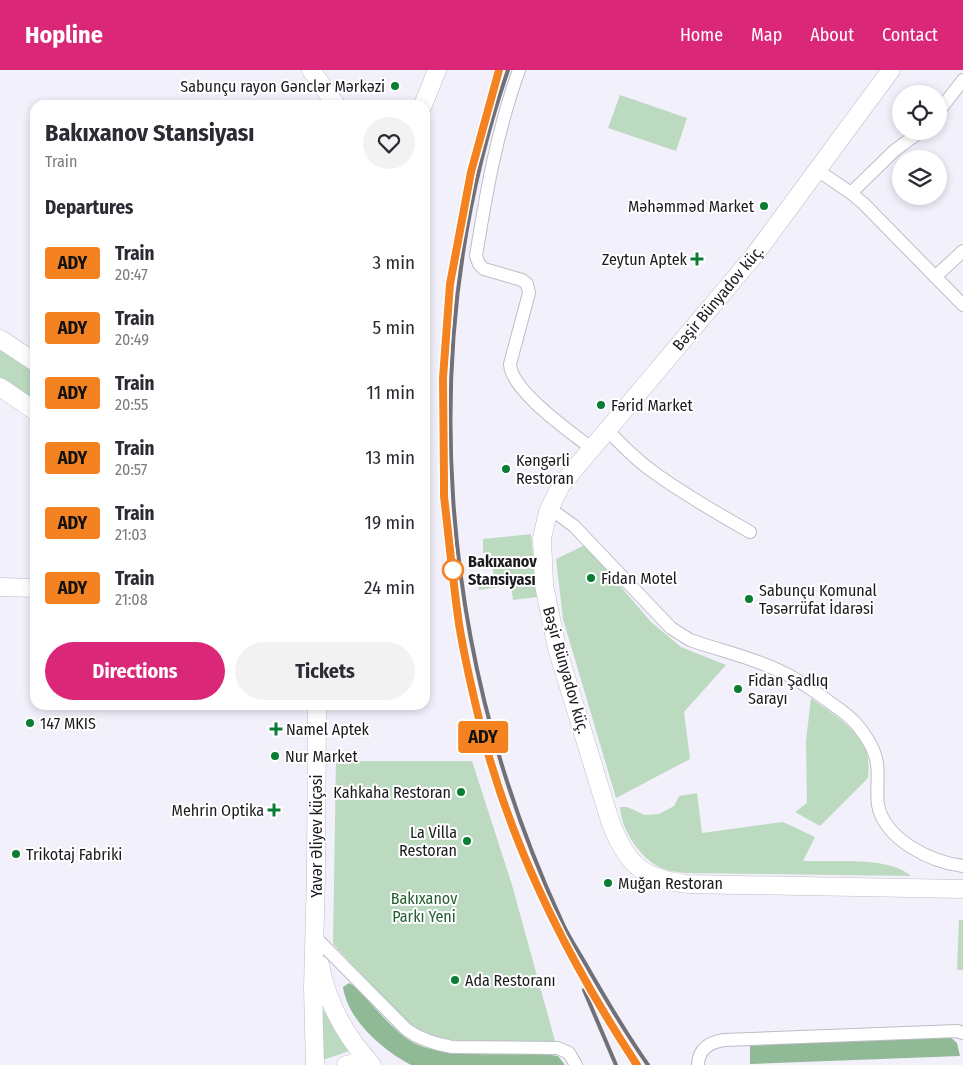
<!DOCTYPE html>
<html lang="en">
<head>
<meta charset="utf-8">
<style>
	:root { --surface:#fff; --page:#f2f2f3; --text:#2b2b33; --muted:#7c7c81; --accent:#db2777 }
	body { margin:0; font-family:"Fira Sans Condensed",sans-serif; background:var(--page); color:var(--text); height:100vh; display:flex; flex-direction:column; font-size:19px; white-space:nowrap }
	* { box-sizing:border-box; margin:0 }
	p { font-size:16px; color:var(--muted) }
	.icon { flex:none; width:28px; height:28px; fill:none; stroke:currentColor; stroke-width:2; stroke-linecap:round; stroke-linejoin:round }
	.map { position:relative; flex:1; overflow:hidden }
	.details { position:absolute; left:30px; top:30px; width:400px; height:610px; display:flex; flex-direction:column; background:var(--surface); border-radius:15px; box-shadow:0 2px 8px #0003 }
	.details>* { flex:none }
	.badge { padding:0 10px; border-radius:4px; font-size:18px; line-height:32px }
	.controls { position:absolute; left:892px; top:15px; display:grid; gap:10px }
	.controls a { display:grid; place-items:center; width:55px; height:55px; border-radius:50%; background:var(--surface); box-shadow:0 2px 8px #0003; font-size:25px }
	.map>.badge { position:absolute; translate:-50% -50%; box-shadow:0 0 0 2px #fff }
	h2 { padding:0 15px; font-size:19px; line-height:45px }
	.round { display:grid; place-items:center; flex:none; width:52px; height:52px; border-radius:26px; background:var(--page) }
	.head { display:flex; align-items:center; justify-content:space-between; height:85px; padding:0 15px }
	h1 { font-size:24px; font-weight:700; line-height:38px }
	.cta { display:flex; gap:10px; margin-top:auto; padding:10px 15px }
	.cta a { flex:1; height:58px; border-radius:30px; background:var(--accent); color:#fff; font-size:20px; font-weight:700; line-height:58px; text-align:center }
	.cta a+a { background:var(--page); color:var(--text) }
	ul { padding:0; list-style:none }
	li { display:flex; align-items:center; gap:15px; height:65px; padding:0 15px }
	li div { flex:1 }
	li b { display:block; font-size:19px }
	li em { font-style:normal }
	li .badge { min-width:55px; font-weight:700; text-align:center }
	header { display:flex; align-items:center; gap:30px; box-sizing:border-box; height:70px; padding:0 25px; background:var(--accent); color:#fff }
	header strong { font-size:24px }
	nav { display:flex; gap:28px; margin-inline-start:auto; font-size:18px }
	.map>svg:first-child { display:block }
</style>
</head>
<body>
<header>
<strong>Hopline</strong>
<nav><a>Home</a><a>Map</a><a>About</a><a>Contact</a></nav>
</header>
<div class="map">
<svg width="963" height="995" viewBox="0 0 963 995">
	<rect width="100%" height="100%" fill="#f2f0fb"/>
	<!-- green -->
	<path fill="#bcdac0" d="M 620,25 L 687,48 L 676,81 L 608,58 Z
		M 0,277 L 35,302 L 35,332 L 0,309 Z
		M 531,464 L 537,527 L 513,530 L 511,515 L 479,520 L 478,512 L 494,509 L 491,483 L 483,483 L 483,469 Z
		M 585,475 L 651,552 L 681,577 L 726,595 L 684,642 L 690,689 L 616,728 L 563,549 L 556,489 Z
		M 811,628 C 828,641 856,657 865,678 C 869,687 869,699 868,708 L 820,756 L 795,742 L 807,733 L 806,671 Z
		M 336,691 L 472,691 L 512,815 L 555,971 L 460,971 L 435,967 L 418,960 L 402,948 L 333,874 Z
		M 697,723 L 702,763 L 783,752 L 815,767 L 803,791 C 831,792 891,786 911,806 L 685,803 C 677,802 668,801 661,798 C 641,789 621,760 620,737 L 627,737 L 645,745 L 659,744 L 674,736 L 679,726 Z
		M 959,850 L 963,850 L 963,900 L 957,900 Z
		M 322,938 L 352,980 L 323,990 Z"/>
	<!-- forest -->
	<path fill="#90b995" d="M 349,913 L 356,917 C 371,933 395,963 414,973 C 446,989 507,983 543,984 L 558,986 L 565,995 L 411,995 C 383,980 348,951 343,917 Z
		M 948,965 L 957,973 L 960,986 L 750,994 L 750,975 Z"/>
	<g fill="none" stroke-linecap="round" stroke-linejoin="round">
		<defs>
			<path id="street" d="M 519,0 C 497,61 486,123 476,186 L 479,194 L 484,199 L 522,210 L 527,214 L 529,223 L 510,294 C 511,321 571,362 591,378
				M 939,41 L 963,10
				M 817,100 L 851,123 L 864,134 L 963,235
				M 851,123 L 894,81 L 921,61
				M 935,207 L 963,181
				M 607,360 C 621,374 635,389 652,401 C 683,424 717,443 750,462
				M 548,442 L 559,445 L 574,456 L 671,558 L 690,570 C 721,581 755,588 784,603 C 801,611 816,622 832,634 C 841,640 851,647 858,656 C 866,666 875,680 877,693 C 879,707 876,721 878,735 C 885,770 931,792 963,796
				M 315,867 L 407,960 C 421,970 435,974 452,977 L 558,978 L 569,983 L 576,995
				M 698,995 C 698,979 710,972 724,970 L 957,961 L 963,963"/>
			<path id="secondary" d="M 311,0 L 336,35
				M 891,0 L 753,187 L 561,415 L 548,442 L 542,468 L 544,515 L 557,578 L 611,754 C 628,796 643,809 688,814 L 963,819
				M 423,35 L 437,0
				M 0,269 L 35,292
				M 0,317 L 35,341
				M 0,517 L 35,518
				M 320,895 C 327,932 346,967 372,995
				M 315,995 L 313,918 L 316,805 L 317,635
				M 346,995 L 358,993 L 366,995"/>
		</defs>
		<!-- street casing -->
		<use href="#street" stroke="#bebdc7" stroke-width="14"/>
		<!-- secondary casing -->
		<use href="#secondary" stroke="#bebdc7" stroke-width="19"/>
		<!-- street -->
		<use href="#street" stroke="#fff" stroke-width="12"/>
		<!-- secondary -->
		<use href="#secondary" stroke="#fff" stroke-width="18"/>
		<!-- rail -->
		<path stroke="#727077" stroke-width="4" d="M 508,0 C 413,277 439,587 562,852 C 568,866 577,879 585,893 C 605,928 625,962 648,995
			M 448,247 C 452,163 474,80 499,0
			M 443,332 L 444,427 L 450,474
			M 456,526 C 467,622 494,717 533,806 C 540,823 547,842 556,858 C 581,905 608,951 637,995
			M 584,920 L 616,995"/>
	</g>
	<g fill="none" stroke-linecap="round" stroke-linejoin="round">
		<defs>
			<path id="line" d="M 499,0 L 471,102 L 450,214 L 443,308 L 444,410 L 444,426 C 449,469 453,512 459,554 C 465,591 474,629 483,665 C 514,783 570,893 637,995"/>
		</defs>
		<!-- line casing -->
		<use href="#line" stroke="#fff" stroke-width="11"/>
		<!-- line -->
		<use href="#line" stroke="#f58220" stroke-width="8"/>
	</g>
	<!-- markers -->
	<g fill="#0a7d34" stroke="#fff" stroke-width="2">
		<circle cx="395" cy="16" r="5"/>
		<circle cx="764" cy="136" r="5"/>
		<path d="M694.5 181.5h5v5h5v5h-5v5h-5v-5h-5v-5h5z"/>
		<circle cx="601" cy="335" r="5"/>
		<circle cx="506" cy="399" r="5"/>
		<circle cx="591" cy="508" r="5"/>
		<circle cx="749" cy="529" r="5"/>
		<circle cx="738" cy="619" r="5"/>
		<circle cx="30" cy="653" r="5"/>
		<path d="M273.5 651.5h5v5h5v5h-5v5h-5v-5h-5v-5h5z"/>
		<circle cx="275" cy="686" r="5"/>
		<circle cx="461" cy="722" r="5"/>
		<path d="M271.5 732.5h5v5h5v5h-5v5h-5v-5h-5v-5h5z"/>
		<circle cx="467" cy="771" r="5"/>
		<circle cx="16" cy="784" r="5"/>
		<circle cx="608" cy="813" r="5"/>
		<circle cx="455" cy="910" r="5"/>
	</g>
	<circle fill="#fff" stroke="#f58220" stroke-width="2.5" cx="453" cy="500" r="10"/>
	<g text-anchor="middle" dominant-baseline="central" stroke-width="4" stroke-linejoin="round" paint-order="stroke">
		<!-- poi labels -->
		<g font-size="16" fill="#1b1a1e" stroke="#fff" text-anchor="start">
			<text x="385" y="16" text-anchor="end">Sabunçu rayon Gənclər Mərkəzi</text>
			<text x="754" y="136" text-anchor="end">Məhəmməd Market</text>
			<text x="687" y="189" text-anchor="end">Zeytun Aptek</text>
			<text x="611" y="335">Fərid Market</text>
			<text x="516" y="390">Kəngərli<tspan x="516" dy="18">Restoran</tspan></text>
			<text x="601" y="508">Fidan Motel</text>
			<text x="759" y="520">Sabunçu Komunal<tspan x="759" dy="18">Təsərrüfat İdarəsi</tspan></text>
			<text x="748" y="610">Fidan Şadlıq<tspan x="748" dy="18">Sarayı</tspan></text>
			<text x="40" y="653">147 MKIS</text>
			<text x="286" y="659">Namel Aptek</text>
			<text x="285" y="686">Nur Market</text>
			<text x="451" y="722" text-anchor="end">Kahkaha Restoran</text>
			<text x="264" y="740" text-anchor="end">Mehrin Optika</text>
			<text x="457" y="762" text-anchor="end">La Villa<tspan x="457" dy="18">Restoran</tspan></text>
			<text x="26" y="784">Trikotaj Fabriki</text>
			<text x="618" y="813">Muğan Restoran</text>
			<text x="465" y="910">Ada Restoranı</text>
		</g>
		<!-- street labels -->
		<g font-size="16" fill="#1b1a1e" stroke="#fff">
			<text transform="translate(718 228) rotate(-50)">Bəşir Bünyadov küç.</text>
			<text transform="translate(566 600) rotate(74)">Bəşir Bünyadov küç.</text>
			<text transform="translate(316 766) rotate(-90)">Yavər Əliyev küçəsi</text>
		</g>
		<!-- stop labels -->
		<g font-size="16" font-weight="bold" fill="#1b1a1e" stroke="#fff" text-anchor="start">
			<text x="468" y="491">Bakıxanov<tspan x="468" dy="18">Stansiyası</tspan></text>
		</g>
		<!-- park labels -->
		<g font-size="16" fill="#235e30" stroke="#fff">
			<text x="424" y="828">Bakıxanov<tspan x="424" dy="18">Parkı Yeni</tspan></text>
		</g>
	</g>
</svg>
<div class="controls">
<a><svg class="icon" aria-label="locate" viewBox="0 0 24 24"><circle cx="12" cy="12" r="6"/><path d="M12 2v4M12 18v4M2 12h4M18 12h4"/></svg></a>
<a><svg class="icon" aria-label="layers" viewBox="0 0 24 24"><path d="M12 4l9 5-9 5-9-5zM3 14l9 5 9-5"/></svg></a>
</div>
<b class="badge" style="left:483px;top:667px;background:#f58220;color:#111">ADY</b>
<section class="details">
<div class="head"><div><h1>Bakıxanov Stansiyası</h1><p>Train</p></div><a class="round"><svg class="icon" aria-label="heart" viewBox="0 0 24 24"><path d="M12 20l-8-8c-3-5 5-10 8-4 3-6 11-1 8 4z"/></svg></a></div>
<h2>Departures</h2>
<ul>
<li><span class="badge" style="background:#f58220;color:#111">ADY</span><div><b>Train</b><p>20:47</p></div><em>3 min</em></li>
<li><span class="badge" style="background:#f58220;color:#111">ADY</span><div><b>Train</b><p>20:49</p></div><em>5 min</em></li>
<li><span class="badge" style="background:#f58220;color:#111">ADY</span><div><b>Train</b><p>20:55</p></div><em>11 min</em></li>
<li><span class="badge" style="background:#f58220;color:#111">ADY</span><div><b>Train</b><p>20:57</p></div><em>13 min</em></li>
<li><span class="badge" style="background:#f58220;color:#111">ADY</span><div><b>Train</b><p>21:03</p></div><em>19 min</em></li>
<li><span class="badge" style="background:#f58220;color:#111">ADY</span><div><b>Train</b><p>21:08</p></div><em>24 min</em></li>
</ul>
<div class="cta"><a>Directions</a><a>Tickets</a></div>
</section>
</div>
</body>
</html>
